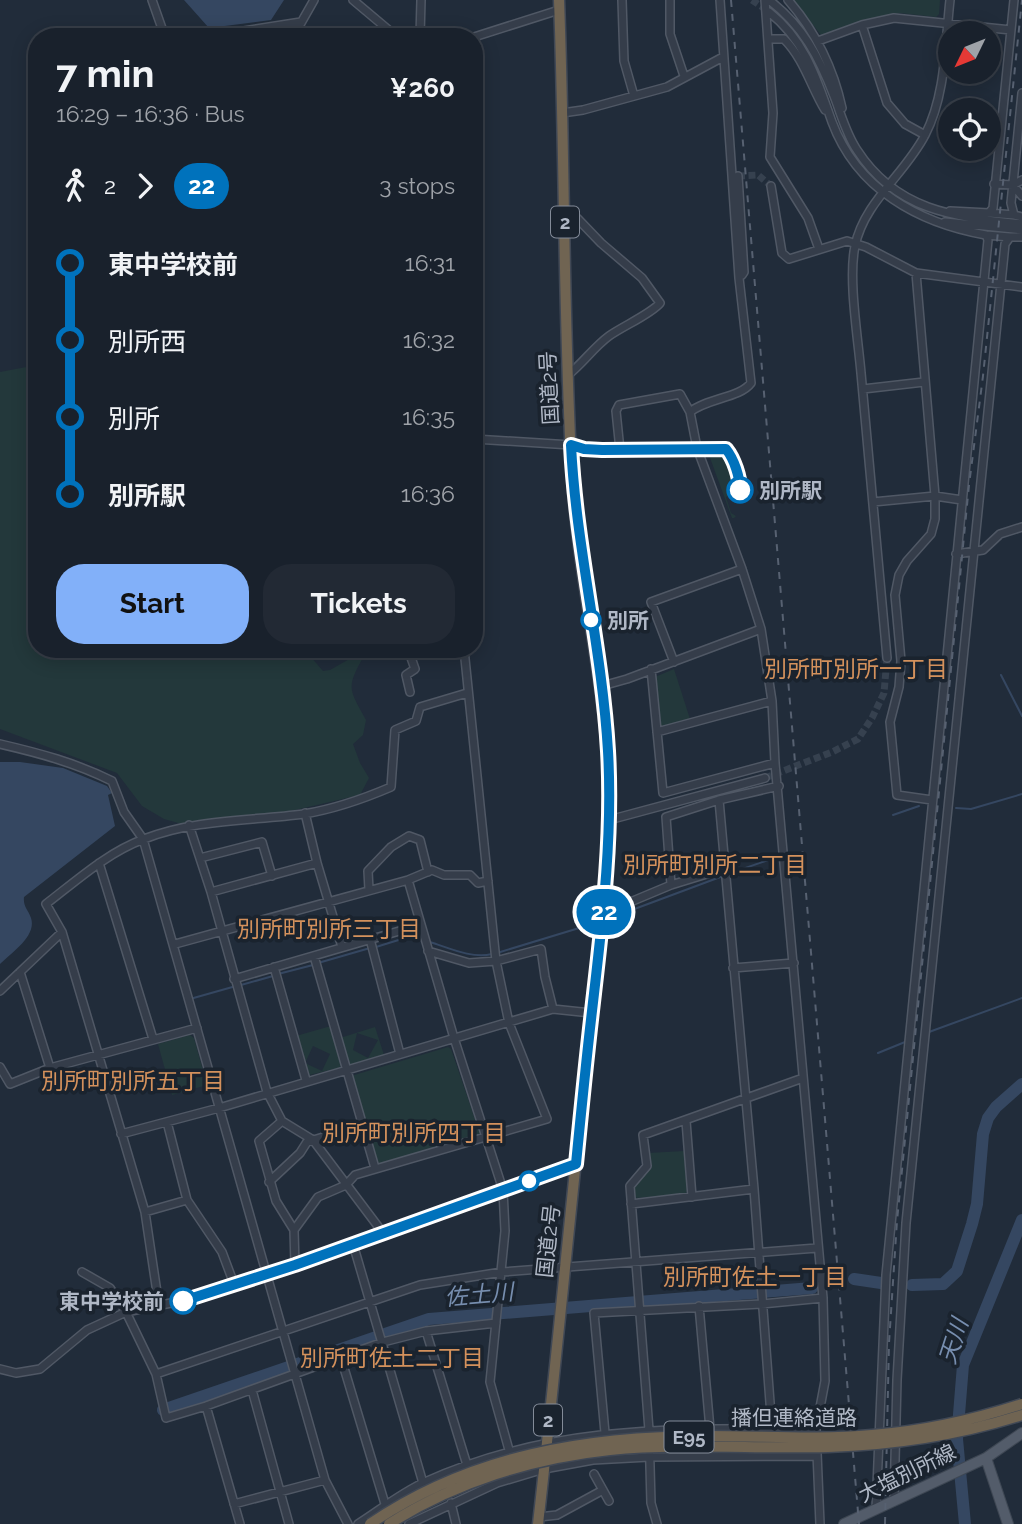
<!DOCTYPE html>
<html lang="en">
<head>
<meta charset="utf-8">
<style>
	:root { --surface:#19212c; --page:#222934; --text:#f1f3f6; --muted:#9fa3a9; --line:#373e48; --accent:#82b0f9 }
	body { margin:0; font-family:Raleway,"Noto Sans JP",sans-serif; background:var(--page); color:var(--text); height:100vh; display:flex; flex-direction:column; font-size:26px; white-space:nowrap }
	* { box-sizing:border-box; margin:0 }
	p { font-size:23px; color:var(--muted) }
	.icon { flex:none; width:38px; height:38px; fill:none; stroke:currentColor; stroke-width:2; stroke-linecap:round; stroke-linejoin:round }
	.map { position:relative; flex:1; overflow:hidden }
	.panel { position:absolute; left:28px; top:28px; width:455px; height:630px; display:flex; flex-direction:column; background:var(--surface); border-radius:28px; box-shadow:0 4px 18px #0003,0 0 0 2px var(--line) }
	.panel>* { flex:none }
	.badge { padding:0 14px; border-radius:23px; font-size:24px; line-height:46px }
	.needle { width:46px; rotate:227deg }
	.tools { position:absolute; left:938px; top:21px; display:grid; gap:14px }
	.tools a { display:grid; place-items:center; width:63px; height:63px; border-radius:50%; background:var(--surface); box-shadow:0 4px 18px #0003,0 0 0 2px var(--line); font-size:35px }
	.map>.badge { position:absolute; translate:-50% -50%; box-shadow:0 0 0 4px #fff }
	.legs { display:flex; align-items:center; gap:10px; height:77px; padding:0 28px; font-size:23px }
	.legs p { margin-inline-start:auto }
	.head { display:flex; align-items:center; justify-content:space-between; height:119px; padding:0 28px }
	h1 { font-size:38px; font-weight:700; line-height:52px }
	.primary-button { display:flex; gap:14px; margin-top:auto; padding:14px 28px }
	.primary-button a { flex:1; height:80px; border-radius:28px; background:var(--accent); color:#111; font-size:28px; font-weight:700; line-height:80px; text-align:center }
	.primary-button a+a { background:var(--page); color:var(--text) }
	ul { padding:0 28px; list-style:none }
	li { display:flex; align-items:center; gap:24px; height:77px; font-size:26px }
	li i { display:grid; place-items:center; width:10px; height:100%; margin:0 9px; background:currentColor }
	li i::after { content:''; width:18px; height:18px; margin:-9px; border:5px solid; border-radius:50%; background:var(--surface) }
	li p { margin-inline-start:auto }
	li:first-child i { background:linear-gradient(#0000 50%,currentColor 0) }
	li:last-child i { background:linear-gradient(currentColor 50%,#0000 0) }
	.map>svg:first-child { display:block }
</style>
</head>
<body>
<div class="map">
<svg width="1022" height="1524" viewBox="0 0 1022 1524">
	<rect width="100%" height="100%" fill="#212c3a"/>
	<!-- green -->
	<path fill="#23383b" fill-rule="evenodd" d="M 793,0 L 940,0 L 939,14 L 936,17 L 900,13 L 874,18 L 821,35 Z
		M 37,365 L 37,649 L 304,649 L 323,671 L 330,670 L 360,653 L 365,654 C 346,688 348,687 366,720 L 363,735 L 353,744 L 360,763 L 369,778 L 360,795 L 252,820 L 193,827 L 164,819 L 142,806 L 117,773 L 0,729 L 0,372 Z
		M 714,452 L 722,452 L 726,454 L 736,479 L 738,493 L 726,497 L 731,513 L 736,516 L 734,518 L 732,518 L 709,455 Z
		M 674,669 L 690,719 L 664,727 L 659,725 L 655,677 Z
		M 331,1026 L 342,1064 L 339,1068 L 309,1075 L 296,1036 ZM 313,1046 L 330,1054 L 322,1071 L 305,1063 Z
		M 375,1027 L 384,1055 L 352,1065 L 347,1062 L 340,1038 ZM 357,1033 L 378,1040 L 368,1058 L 353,1050 Z
		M 190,1035 L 194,1038 L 207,1085 L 172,1095 L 158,1044 Z
		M 448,1047 L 451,1049 L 480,1134 L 477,1138 L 379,1165 L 375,1162 L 351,1076 Z
		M 684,1151 L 687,1191 L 685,1194 L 637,1198 L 633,1195 L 634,1187 L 650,1168 L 648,1153 Z"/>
	<!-- water -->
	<path fill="#354761" d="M 184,0 L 284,0 L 271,20 L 209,28 Z
		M 0,762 L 20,762 L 63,768 L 107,786 L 112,793 L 108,795 L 115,826 L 24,897 C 23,907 28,909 31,918 C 37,936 11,953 0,964 Z"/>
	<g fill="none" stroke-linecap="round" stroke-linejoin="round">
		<!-- stream -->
		<path stroke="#354761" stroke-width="2" d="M 1001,675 L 1022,716
			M 956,808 L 971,809 L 1022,794
			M 893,815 L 919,806
			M 728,874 L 777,857
			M 613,917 L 723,876
			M 430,942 C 449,948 472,959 492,954
			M 376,947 L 405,938 L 421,939
			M 497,953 L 589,925
			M 318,963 L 370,948
			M 278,974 L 313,965
			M 241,985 L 273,976
			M 190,999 L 236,986
			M 929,1032 L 1022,998
			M 878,1053 L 905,1042"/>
		<!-- river -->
		<path stroke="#354761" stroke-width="12" d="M 854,1279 L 881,1283
			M 912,1285 L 943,1284 L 957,1271 L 972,1224 L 977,1204 L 983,1134 L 988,1118 L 996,1107 L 1022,1084
			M 163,1410 L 429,1319 L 812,1288
			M 965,1524 L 957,1439 L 963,1365 L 1022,1220"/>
		<!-- minor-tunnel -->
		<path stroke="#36414f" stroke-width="7" stroke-dasharray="7 3.5" stroke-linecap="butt" d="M 752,0 L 768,11
			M 738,176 L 758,175 L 771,186
			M 765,778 L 832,752 L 858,739 L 872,718 L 884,693 L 887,658"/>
		<defs>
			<path id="minor" d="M 152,0 L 165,37
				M 353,0 L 397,37
				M 622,0 L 624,61 L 634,96
				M 670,0 L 670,34 L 684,76
				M 720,0 L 739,278 L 751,383 C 740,398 707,398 690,412 L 697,448 L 742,569 L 761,629 L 772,701 L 775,763 L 823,1298 L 825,1381 L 816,1429 L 820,1524
				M 765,0 L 773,113 L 770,157 L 808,218 L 819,249
				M 769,0 C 803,26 819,57 834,96 C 841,114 846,134 857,150 C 897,212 956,217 1022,224
				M 788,0 C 815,31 833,67 842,108
				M 769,12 C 806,41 817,80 832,122 C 857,189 918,223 986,235 L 988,240 L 886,1275 L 876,1509
				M 862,25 L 887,103 L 905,124 L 925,135
				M 205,37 L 301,22
				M 293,37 L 314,0
				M 420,37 L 421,0
				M 474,37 L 559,10
				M 768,39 L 784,39 C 804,59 811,87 825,110
				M 818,41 L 862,25 L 894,18 L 1011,30
				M 1022,93 L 1011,203 L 1014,215 L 1022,217
				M 562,113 L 583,110 L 667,87 L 723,57
				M 738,176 L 744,272 L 742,275
				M 994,184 L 1013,185 L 1022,180
				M 1013,185 L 1022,196
				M 771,186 L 782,253 L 789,259 L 847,241 L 866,247 L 916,273 L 1022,287
				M 565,211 L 577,218 L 601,243 L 642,278 L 660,303 C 651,314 623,326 609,336 C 594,347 583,363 568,375
				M 950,211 L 989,213 L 993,208 L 1014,0
				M 989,213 L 1014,215
				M 945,222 L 1022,230
				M 986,235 L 1010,237
				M 916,273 L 935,496 L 935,519 L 931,534 L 907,561 L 899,575 L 895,595 L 901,661 L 899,687 L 890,722 L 897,795 L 932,800
				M 863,389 L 924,382
				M 474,401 L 474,405
				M 474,439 L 571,445 L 584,449 L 697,448
				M 620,450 L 616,411 L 619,405 L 680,394 L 690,412
				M 873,502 L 935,496 L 962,500
				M 956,554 L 983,550 L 1000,534 L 1022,527
				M 408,649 L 415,669 L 406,675 L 410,692
				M 887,658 C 878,563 870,468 861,373 C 858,338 848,279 855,246 C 864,202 905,174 925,135 C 946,95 945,44 950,0
				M 674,662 L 651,602 L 742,569
				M 651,669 L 663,793 L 775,763
				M 602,686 L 627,679 L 761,629
				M 657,732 L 772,701
				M 0,744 C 39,753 76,763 112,781 L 124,812 L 143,839 L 325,1480 L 348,1524
				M 719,800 L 754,1189 L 772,1429
				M 305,813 L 317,863 L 342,947
				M 609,820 L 765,778
				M 189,825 L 211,892 L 267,1092 L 282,1121 L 313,1140 L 383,1233
				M 200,858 L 262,842 L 272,876
				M 99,863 L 153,1039
				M 408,880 L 454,1038 L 503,1190 L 505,1231 L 490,1382 L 509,1450
				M 671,885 L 666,817 L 719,800 L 779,786
				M 369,890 L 368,871 L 391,847 L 409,836 L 420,840 L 428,872
				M 211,892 L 317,863
				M 604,910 L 616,908 L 671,885 L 723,869
				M 370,939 L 400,1054
				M 175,944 L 408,880 L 432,870 L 444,875 L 470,875 L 478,883 L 488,881
				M 428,951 L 469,963 L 496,961 L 541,949 L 545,977 L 553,1009
				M 314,956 L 375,1168
				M 274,967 L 306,1080
				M 733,968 L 794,963
				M 20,972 L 50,1068
				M 234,979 L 420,925
				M 0,991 L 62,932
				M 0,1067 L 10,1084 L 50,1068 L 197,1028
				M 282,1121 L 259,1141 L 276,1201 L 294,1230 L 295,1265
				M 686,1121 L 692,1197
				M 167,1122 L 187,1200 L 222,1252 L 234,1284
				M 121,1134 L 219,1108 L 553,1009 L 591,1013
				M 269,1182 L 300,1153 L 307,1142 L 362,1125
				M 631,1204 L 754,1189
				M 145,1212 L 187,1200
				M 294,1230 L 318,1197 L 346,1185 L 355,1175 L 547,1119 L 509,1023 L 496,961 L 464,649
				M 353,1244 L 423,1483
				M 82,1272 L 110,1288 L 126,1312 L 156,1374 L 166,1418 L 206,1406 L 383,1342 L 426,1331 L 496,1323
				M 159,1306 L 145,1212 L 62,932 L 46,904 C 76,881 108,852 144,839 C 195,819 250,821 304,814 C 334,809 363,799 391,787 L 395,730 L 416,721 L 420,707 L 467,693
				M 699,1306 L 710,1429
				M 426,1331 L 467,1465
				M 341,1358 L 385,1504
				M 0,1369 L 16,1373 L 40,1369 L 87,1330 L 126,1312 L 181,1301 L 295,1265 L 576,1164
				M 156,1374 L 420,1285 L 502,1272 L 817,1248
				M 252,1390 L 289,1524
				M 206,1406 L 240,1524
				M 605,1433 L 594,1313 L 761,1304 L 823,1298
				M 594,1474 L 609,1501
				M 894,1500 L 897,1380 L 906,1223 L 1005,244 L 1010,237 L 1022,237
				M 451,1503 L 456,1524
				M 234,1504 L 325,1480
				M 539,1517 L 557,1515 L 603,1490
				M 358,1524 C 380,1510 401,1493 425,1482 C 555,1423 677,1429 816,1429
				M 409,1524 L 497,1483 L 544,1469 L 593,1460 L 649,1457 L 817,1456
				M 657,1524 L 651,1503 L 649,1430 L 630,1186 L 647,1166 L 643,1135 L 803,1078"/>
			<path id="major" d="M 986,1458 L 1008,1524
				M 844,1524 L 986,1458 L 1022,1433"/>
			<path id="highway" d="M 538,1524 C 554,1384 567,1244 582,1103 C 592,1009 606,915 609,820 C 612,704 579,592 572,477 C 563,318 565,159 559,0"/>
		</defs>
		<!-- minor casing -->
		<use href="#minor" stroke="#505865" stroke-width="10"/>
		<!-- major casing -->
		<use href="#major" stroke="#3e4753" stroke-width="12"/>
		<!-- highway casing -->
		<use href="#highway" stroke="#404855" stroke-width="13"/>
		<!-- minor -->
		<use href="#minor" stroke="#353d4a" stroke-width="7"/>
		<!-- major -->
		<use href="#major" stroke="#535c6a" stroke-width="10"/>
		<!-- highway -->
		<use href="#highway" stroke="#706452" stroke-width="10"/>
		<!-- rail -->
		<path stroke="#576171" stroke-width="2" stroke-dasharray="7 7" stroke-linecap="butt" d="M 731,0 L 859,1524
			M 885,1524 L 889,1343 L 897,1221 L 969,485 L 983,376 L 1022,0"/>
		<defs>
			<path id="highway-bridge" d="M 370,1524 C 471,1455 588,1436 708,1436 C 763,1436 818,1440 872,1435 C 924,1431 973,1420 1022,1404
				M 389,1524 C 455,1482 533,1458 610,1450 C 683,1443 755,1449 828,1447 C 895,1445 959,1435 1022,1415"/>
		</defs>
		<!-- highway-bridge casing -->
		<use href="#highway-bridge" stroke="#404855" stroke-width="13" stroke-linecap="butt"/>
		<!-- highway-bridge -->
		<use href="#highway-bridge" stroke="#706452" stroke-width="10"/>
	</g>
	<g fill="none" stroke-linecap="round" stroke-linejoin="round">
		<defs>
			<path id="line-1" d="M 183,1301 L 295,1265 L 576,1164 C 581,1113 586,1062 592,1011 C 602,924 613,838 608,751 C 602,648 576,548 571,445 L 584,449 L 602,450 L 726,449 C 734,459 740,477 740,490"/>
		</defs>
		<!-- line-1 casing -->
		<use href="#line-1" stroke="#fff" stroke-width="16"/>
		<!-- line-1 -->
		<use href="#line-1" stroke="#0072bc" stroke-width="10"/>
	</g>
	<!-- markers -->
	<g fill="#fff" stroke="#0072bc" stroke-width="3.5">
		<circle cx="740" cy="490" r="12"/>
		<circle cx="591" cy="620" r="9"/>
		<circle cx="529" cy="1181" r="9"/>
		<circle cx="183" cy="1301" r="12"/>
	</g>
	<g text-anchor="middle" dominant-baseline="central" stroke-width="7" stroke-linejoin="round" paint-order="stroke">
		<!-- shield labels -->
		<g fill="#1a232e" stroke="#838b98" stroke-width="2">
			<rect x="551" y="206.5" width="28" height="31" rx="5"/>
			<rect x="534" y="1404.5" width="28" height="31" rx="5"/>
			<rect x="664.5" y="1421.5" width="49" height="31" rx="5"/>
		</g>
		<g font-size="19" font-weight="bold" fill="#b0b8c6">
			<text x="565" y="222">2</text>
			<text x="548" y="1420">2</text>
			<text x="689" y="1437">E95</text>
		</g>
		<!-- street labels -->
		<g font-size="21" fill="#b0b8c6" stroke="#1a232e">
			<text transform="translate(549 388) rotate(-93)">国道2号</text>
			<text transform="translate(548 1241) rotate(-84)">国道2号</text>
			<text x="794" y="1417">播但連絡道路</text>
			<text transform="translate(907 1473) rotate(-26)">大塩別所線</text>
		</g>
		<!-- stop labels -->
		<g font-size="21" font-weight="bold" fill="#b0b8c6" stroke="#1a232e" text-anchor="start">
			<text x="759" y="490">別所駅</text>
			<text x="607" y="620">別所</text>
			<text x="164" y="1301" text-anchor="end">東中学校前</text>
		</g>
		<!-- neighbourhood labels -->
		<g font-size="23" fill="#d4915c" stroke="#1a232e">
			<text x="856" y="668">別所町別所一丁目</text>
			<text x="715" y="864">別所町別所二丁目</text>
			<text x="329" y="928">別所町別所三丁目</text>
			<text x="133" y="1080">別所町別所五丁目</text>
			<text x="414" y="1132">別所町別所四丁目</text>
			<text x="755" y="1276">別所町佐土一丁目</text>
			<text x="392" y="1357">別所町佐土二丁目</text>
		</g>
		<!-- water labels -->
		<g font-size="23" font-style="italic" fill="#778eaf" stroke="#1a232e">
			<text transform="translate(479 1294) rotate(-5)">佐土川</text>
			<text transform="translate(953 1341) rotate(-72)">天川</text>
		</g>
	</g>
</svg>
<div class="tools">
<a><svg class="needle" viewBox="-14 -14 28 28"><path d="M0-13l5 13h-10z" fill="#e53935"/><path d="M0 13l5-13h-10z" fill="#9fa3a9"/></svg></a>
<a><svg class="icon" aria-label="locate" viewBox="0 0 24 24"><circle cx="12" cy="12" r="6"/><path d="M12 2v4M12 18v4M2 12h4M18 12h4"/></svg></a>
</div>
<b class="badge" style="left:604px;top:912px;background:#0072bc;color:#fff">22</b>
<section class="panel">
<div class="head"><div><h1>7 min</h1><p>16:29 – 16:36 · Bus</p></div><b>¥260</b></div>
<div class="legs"><svg class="icon" aria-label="walk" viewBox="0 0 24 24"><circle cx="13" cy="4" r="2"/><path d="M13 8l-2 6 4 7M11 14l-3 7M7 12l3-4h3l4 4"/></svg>2<svg class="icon" aria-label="forward" viewBox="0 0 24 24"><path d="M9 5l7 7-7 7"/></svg><b class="badge" style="background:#0072bc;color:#fff">22</b><p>3 stops</p></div>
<ul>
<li><i style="color:#0072bc"></i><b>東中学校前</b><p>16:31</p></li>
<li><i style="color:#0072bc"></i><span>別所西</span><p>16:32</p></li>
<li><i style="color:#0072bc"></i><span>別所</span><p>16:35</p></li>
<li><i style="color:#0072bc"></i><b>別所駅</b><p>16:36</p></li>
</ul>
<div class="primary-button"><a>Start</a><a>Tickets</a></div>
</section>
</div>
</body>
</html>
